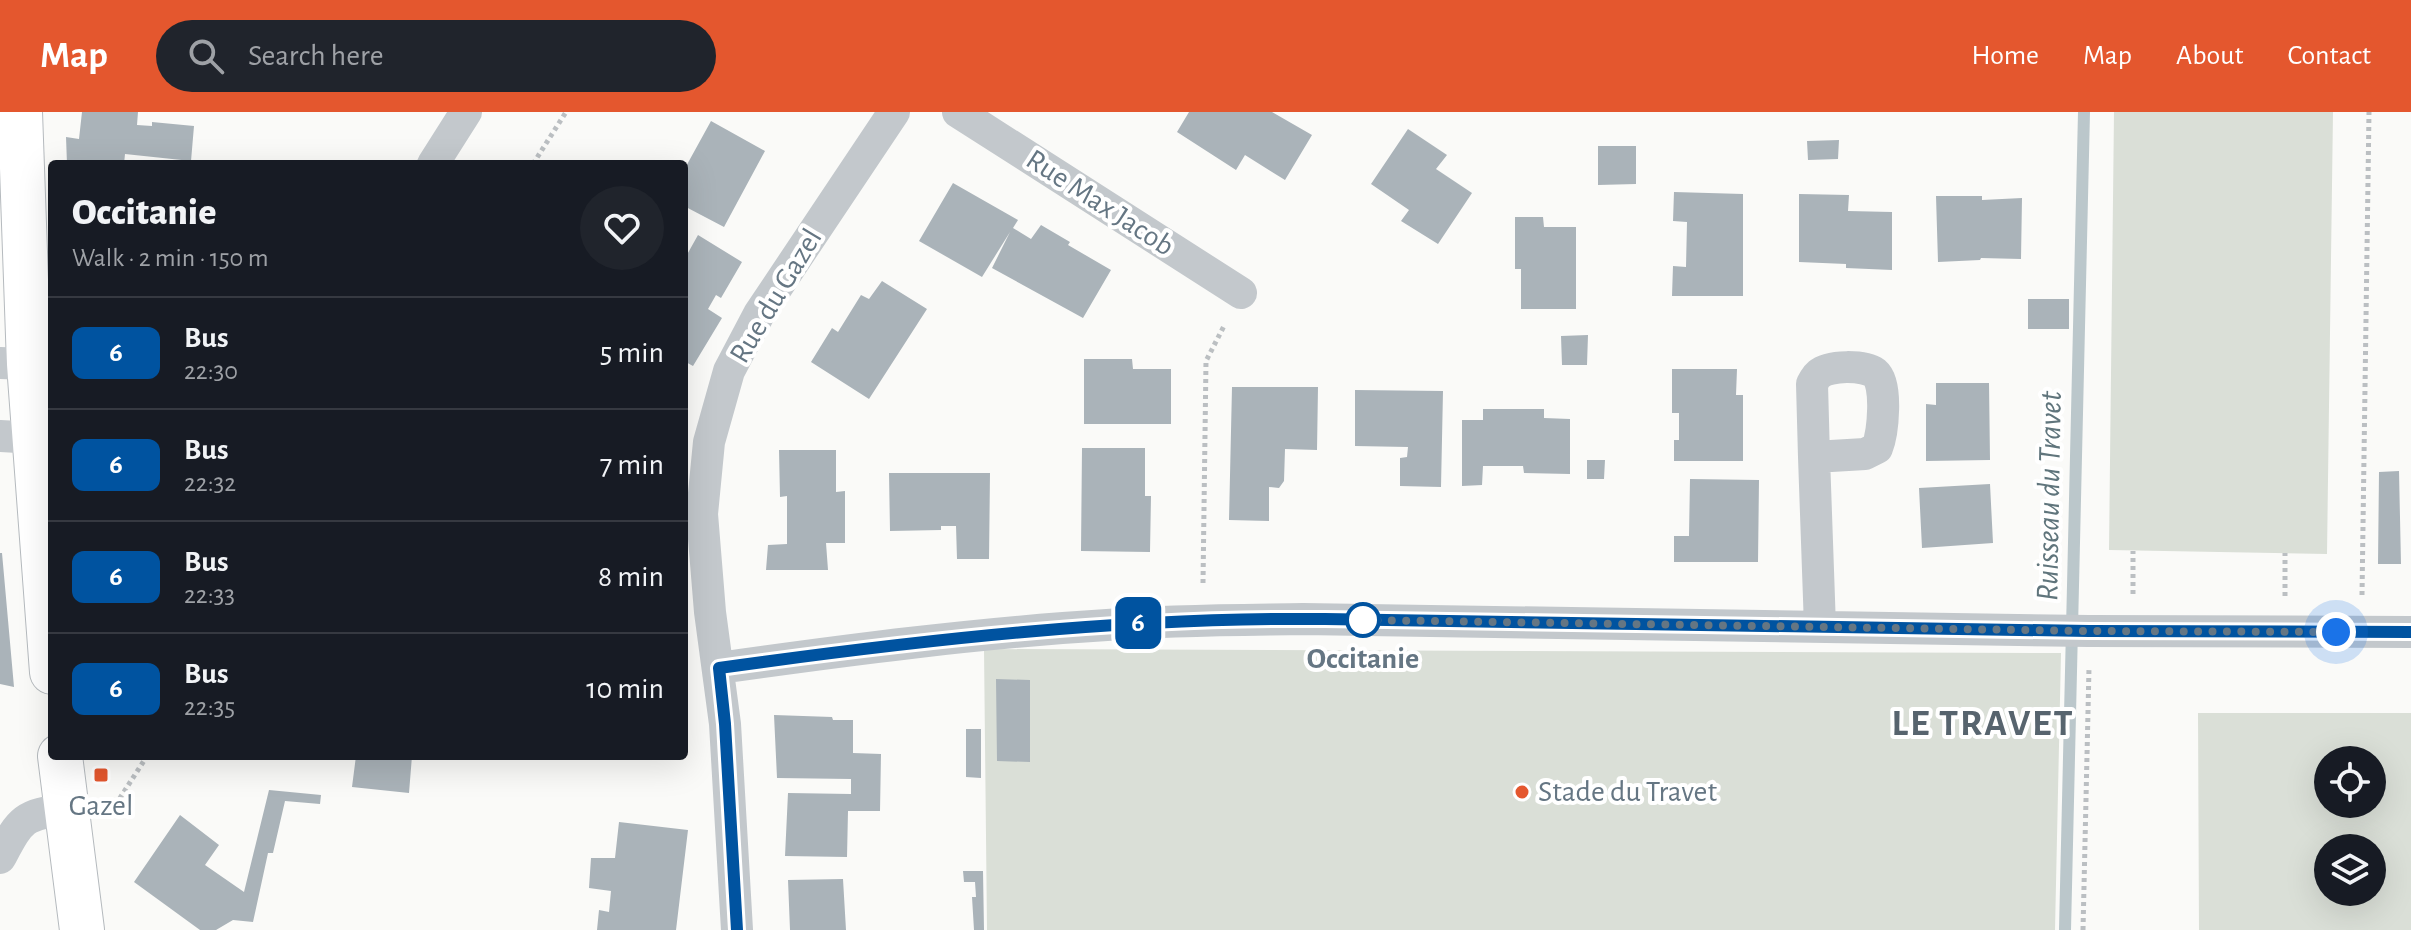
<!DOCTYPE html>
<html lang="en">
<head>
<meta charset="utf-8">
<style>
	:root { --surface:#171b24; --page:#20242c; --text:#f1f3f6; --muted:#9ea1a6; --line:#363941; --accent:#e4572e }
	body { margin:0; font-family:"Alegreya Sans",sans-serif; background:var(--page); color:var(--text); height:100vh; display:flex; flex-direction:column; font-size:30px; white-space:nowrap }
	* { box-sizing:border-box; margin:0 }
	p { font-size:26px; color:var(--muted) }
	.icon { flex:none; width:44px; height:44px; fill:none; stroke:currentColor; stroke-width:2; stroke-linecap:round; stroke-linejoin:round }
	.map { position:relative; flex:1; overflow:hidden }
	.details { position:absolute; left:48px; top:48px; width:640px; height:600px; display:flex; flex-direction:column; background:var(--surface); border-radius:8px; box-shadow:0 8px 32px #0002 }
	.details>* { flex:none }
	.badge { padding:0 16px; border-radius:12px; font-size:28px; line-height:52px }
	.tools { position:absolute; left:2314px; top:634px; display:grid; gap:16px }
	.tools a { display:grid; place-items:center; width:72px; height:72px; border-radius:50%; background:var(--surface); box-shadow:0 8px 32px #0002; font-size:40px }
	.you { position:absolute; width:40px; height:40px; margin:-20px; border:6px solid #fff; border-radius:50%; background:#1a73e8; box-shadow:0 0 0 12px #1a73e833 }
	.map>.badge { position:absolute; translate:-50% -50%; box-shadow:0 0 0 4px #fff }
	.round { display:grid; place-items:center; flex:none; width:84px; height:84px; border-radius:42px; background:var(--page) }
	.head { display:flex; align-items:center; justify-content:space-between; height:136px; padding:0 24px }
	h1 { font-size:38px; font-weight:800; line-height:60px }
	ul { padding:0; list-style:none }
	li { display:flex; align-items:center; gap:24px; height:112px; padding:0 24px; border-top:2px solid var(--line) }
	li div { flex:1 }
	li b { display:block; font-size:30px }
	li em { font-style:normal }
	li .badge { min-width:88px; font-weight:700; text-align:center }
	header { display:flex; align-items:center; gap:48px; box-sizing:border-box; height:112px; padding:0 40px; background:var(--accent); color:#fff }
	header strong { font-size:38px }
	nav { display:flex; gap:44px; margin-inline-start:auto; font-size:28px }
	.search { width:560px; height:72px; background:var(--page); display:flex; align-items:center; gap:20px; box-sizing:border-box; padding:0 28px; border-radius:44px; color:var(--muted); font-size:30px }
	.map>svg:first-child { display:block }
</style>
</head>
<body>
<header>
<strong>Map</strong>
<div class="search"><svg class="icon" aria-label="search" viewBox="0 0 24 24"><circle cx="10" cy="10" r="6"/><path d="M15 15l6 6"/></svg>Search here</div>
<nav><a>Home</a><a>Map</a><a>About</a><a>Contact</a></nav>
</header>
<div class="map">
<svg width="2411" height="818" viewBox="0 0 2411 818">
	<rect width="100%" height="100%" fill="#fafaf8"/>
	<!-- green -->
	<path fill="#dadfd7" fill-rule="evenodd" d="M 2114,0 L 2333,0 L 2327,442 L 2109,438 Z
		M 984,537 L 2061,541 L 2055,818 L 987,818 Z
		M 2198,601 L 2411,601 L 2411,818 L 2199,818 ZM 2328,648 L 2372,648 L 2372,692 L 2328,692 ZM 2328,736 L 2372,736 L 2372,780 L 2328,780 Z"/>
	<g fill="none" stroke-linecap="round" stroke-linejoin="round">
		<!-- stream -->
		<path stroke="#bbc7cb" stroke-width="12" d="M 2065,818 L 2084,0"/>
	</g>
	<!-- building -->
	<path fill="#aab3b9" d="M 82,0 L 138,0 L 137,13 L 152,14 L 152,10 L 194,14 L 191,49 L 125,42 L 124,52 L 67,52 L 66,25 L 79,27 Z
		M 1189,0 L 1272,0 L 1312,23 L 1285,68 L 1245,43 L 1236,58 L 1177,20 Z
		M 711,9 L 765,39 L 724,115 L 684,94 L 684,58 Z
		M 1408,17 L 1447,43 L 1436,57 L 1472,81 L 1438,132 L 1401,109 L 1409,98 L 1371,72 Z
		M 1839,28 L 1838,47 L 1808,48 L 1807,29 Z
		M 1598,34 L 1636,34 L 1636,72 L 1598,73 Z
		M 953,71 L 1018,108 L 1013,116 L 1031,127 L 1041,113 L 1070,130 L 1068,133 L 1111,158 L 1083,206 L 992,156 L 1010,120 L 982,165 L 919,129 Z
		M 1674,80 L 1743,82 L 1743,184 L 1672,184 L 1673,154 L 1686,155 L 1687,110 L 1673,109 Z
		M 1799,82 L 1849,83 L 1848,99 L 1892,100 L 1892,158 L 1846,156 L 1846,152 L 1799,150 Z
		M 1936,84 L 1982,84 L 1982,88 L 2022,86 L 2021,147 L 1981,146 L 1980,148 L 1938,150 Z
		M 1515,105 L 1543,105 L 1544,115 L 1576,115 L 1576,197 L 1521,197 L 1521,157 L 1515,157 Z
		M 698,123 L 742,150 L 721,186 L 716,183 L 708,197 L 722,206 L 693,254 L 684,249 L 684,148 Z
		M 882,169 L 927,197 L 869,287 L 811,250 L 832,216 L 838,220 L 861,183 L 869,187 Z
		M 2028,187 L 2069,187 L 2069,217 L 2028,217 Z
		M 1588,223 L 1587,253 L 1562,253 L 1561,224 Z
		M 1084,247 L 1132,247 L 1133,257 L 1171,257 L 1171,312 L 1084,312 Z
		M 1672,257 L 1737,257 L 1736,283 L 1743,283 L 1743,349 L 1674,349 L 1674,328 L 1679,328 L 1679,301 L 1672,301 Z
		M 1936,271 L 1989,271 L 1990,348 L 1926,349 L 1926,292 L 1936,293 Z
		M 1232,275 L 1318,275 L 1317,338 L 1285,337 L 1284,369 L 1279,376 L 1269,375 L 1269,409 L 1229,408 Z
		M 1355,278 L 1443,279 L 1441,375 L 1400,374 L 1400,346 L 1407,345 L 1408,335 L 1355,334 Z
		M 1483,297 L 1544,297 L 1544,306 L 1570,307 L 1570,362 L 1524,361 L 1523,354 L 1483,354 L 1482,373 L 1462,374 L 1462,308 L 1483,308 Z
		M 1082,336 L 1145,336 L 1145,384 L 1151,384 L 1150,440 L 1081,439 Z
		M 779,338 L 836,338 L 836,380 L 845,379 L 845,431 L 826,431 L 828,458 L 766,458 L 768,433 L 787,432 L 787,384 L 780,385 Z
		M 1587,348 L 1605,348 L 1604,367 L 1587,367 Z
		M 2399,359 L 2401,452 L 2378,452 L 2379,360 Z
		M 889,361 L 990,361 L 989,447 L 957,447 L 956,414 L 941,414 L 941,418 L 890,419 Z
		M 1690,367 L 1759,368 L 1758,450 L 1674,450 L 1674,424 L 1689,424 Z
		M 1990,372 L 1993,431 L 1922,436 L 1919,376 Z
		M 0,441 L 2,441 L 14,575 L 0,572 Z
		M 996,567 L 1030,568 L 1030,650 L 997,649 Z
		M 774,603 L 832,605 L 833,608 L 853,608 L 853,641 L 881,642 L 880,699 L 848,699 L 847,745 L 785,744 L 788,681 L 851,682 L 851,667 L 777,666 Z
		M 966,617 L 981,617 L 981,666 L 966,665 Z
		M 356,644 L 412,644 L 409,681 L 352,675 Z
		M 269,678 L 321,683 L 320,692 L 285,689 L 273,741 L 268,741 L 253,810 L 233,808 L 216,818 L 200,818 L 134,770 L 180,703 L 219,733 L 205,753 L 244,780 Z
		M 619,710 L 688,718 L 676,818 L 597,818 L 599,798 L 609,800 L 611,779 L 589,776 L 591,746 L 615,746 Z
		M 963,759 L 983,759 L 984,818 L 974,818 L 972,785 L 976,785 L 975,770 L 964,770 Z
		M 843,767 L 846,818 L 790,818 L 788,768 Z"/>
	<g fill="none" stroke-linecap="round" stroke-linejoin="round">
		<defs>
			<path id="primary" d="M 20,0 L 29,252 L 52,560
				M 60,644 L 82,818"/>
		</defs>
		<!-- primary casing -->
		<use href="#primary" stroke="#b5babe" stroke-width="46"/>
		<!-- path -->
		<path stroke="#bbbfc2" stroke-width="5" stroke-dasharray="4 4" stroke-linecap="butt" d="M 533,52 L 566,0
			M 1203,471 L 1206,249 L 1224,214
			M 2133,482 L 2133,439
			M 2362,483 L 2369,0
			M 2285,484 L 2285,441
			M 111,700 L 147,644
			M 2083,818 L 2089,556"/>
		<!-- street -->
		<path stroke="#c3c8cc" stroke-width="32" d="M 958,0 L 1241,181
			M 433,52 L 466,0
			M 0,251 L 29,252
			M 0,324 L 36,326
			M 1814,345 L 1812,272 C 1813,270 1817,263 1819,262 C 1829,253 1864,253 1875,261 C 1888,272 1883,321 1877,336 L 1865,342 L 1814,345 L 1820,515
			M 719,556 C 847,538 977,521 1107,513 C 1172,508 1238,508 1303,507 L 2089,519 L 2411,520
			M 0,746 C 20,709 22,702 65,698
			M 737,818 L 725,612 L 710,500 L 702,402 L 709,330 L 729,259 L 759,202 L 894,0"/>
		<!-- primary -->
		<use href="#primary" stroke="#fff" stroke-width="44"/>
	</g>
	<g fill="none" stroke-linecap="round" stroke-linejoin="round">
		<defs>
			<path id="line" d="M 737,818 L 725,612 L 719,556 C 920,528 1122,505 1325,507 L 2089,519 L 2411,520"/>
		</defs>
		<!-- line casing -->
		<use href="#line" stroke="#fff" stroke-width="18"/>
		<!-- line -->
		<use href="#line" stroke="#0053a0" stroke-width="12"/>
		<!-- walk -->
		<path stroke="#657683" stroke-width="8" stroke-dasharray="0 14.4" d="M 1363,508 L 2089,519 L 2336,520"/>
	</g>
	<!-- markers -->
	<circle fill="#fff" stroke="#0053a0" stroke-width="4" cx="1363" cy="508" r="16"/>
	<g fill="#e4572e" stroke="#fff" stroke-width="3">
		<rect x="93" y="655" width="16" height="16" rx="4"/>
		<circle cx="1522" cy="680" r="8"/>
	</g>
	<g text-anchor="middle" dominant-baseline="central" stroke-width="8" stroke-linejoin="round" paint-order="stroke">
		<!-- street labels -->
		<g font-size="30" fill="#657683" stroke="#fff">
			<text transform="translate(1100 91) rotate(33)">Rue Max Jacob</text>
			<text transform="translate(776 184) rotate(-59)">Rue du Gazel</text>
		</g>
		<!-- stop labels -->
		<g font-size="30" font-weight="bold" fill="#657683" stroke="#fff">
			<text x="1363" y="547">Occitanie</text>
		</g>
		<!-- poi labels -->
		<g font-size="30" fill="#657683" stroke="#fff" text-anchor="start">
			<text x="1538" y="680">Stade du Travet</text>
			<text x="101" y="694" text-anchor="middle">Gazel</text>
		</g>
		<!-- water labels -->
		<g font-size="32" font-style="italic" fill="#60757c" stroke="#fff">
			<text transform="translate(2049 384) rotate(-89)">Ruisseau du Travet</text>
		</g>
		<!-- district labels -->
		<g font-size="38" font-weight="bold" letter-spacing="2" fill="#57646e" stroke="#fff">
			<text x="1983" y="612">LE TRAVET</text>
		</g>
	</g>
</svg>
<div class="tools">
<a><svg class="icon" aria-label="locate" viewBox="0 0 24 24"><circle cx="12" cy="12" r="6"/><path d="M12 2v4M12 18v4M2 12h4M18 12h4"/></svg></a>
<a><svg class="icon" aria-label="layers" viewBox="0 0 24 24"><path d="M12 4l9 5-9 5-9-5zM3 14l9 5 9-5"/></svg></a>
</div>
<div class="you" style="left:2336px;top:520px"></div>
<b class="badge" style="left:1138px;top:511px;background:#0053a0;color:#fff">6</b>
<section class="details">
<div class="head"><div><h1>Occitanie</h1><p>Walk · 2 min · 150 m</p></div><a class="round"><svg class="icon" aria-label="heart" viewBox="0 0 24 24"><path d="M12 20l-8-8c-3-5 5-10 8-4 3-6 11-1 8 4z"/></svg></a></div>
<ul>
<li><span class="badge" style="background:#0053a0;color:#fff">6</span><div><b>Bus</b><p>22:30</p></div><em>5 min</em></li>
<li><span class="badge" style="background:#0053a0;color:#fff">6</span><div><b>Bus</b><p>22:32</p></div><em>7 min</em></li>
<li><span class="badge" style="background:#0053a0;color:#fff">6</span><div><b>Bus</b><p>22:33</p></div><em>8 min</em></li>
<li><span class="badge" style="background:#0053a0;color:#fff">6</span><div><b>Bus</b><p>22:35</p></div><em>10 min</em></li>
</ul>
</section>
</div>
</body>
</html>
